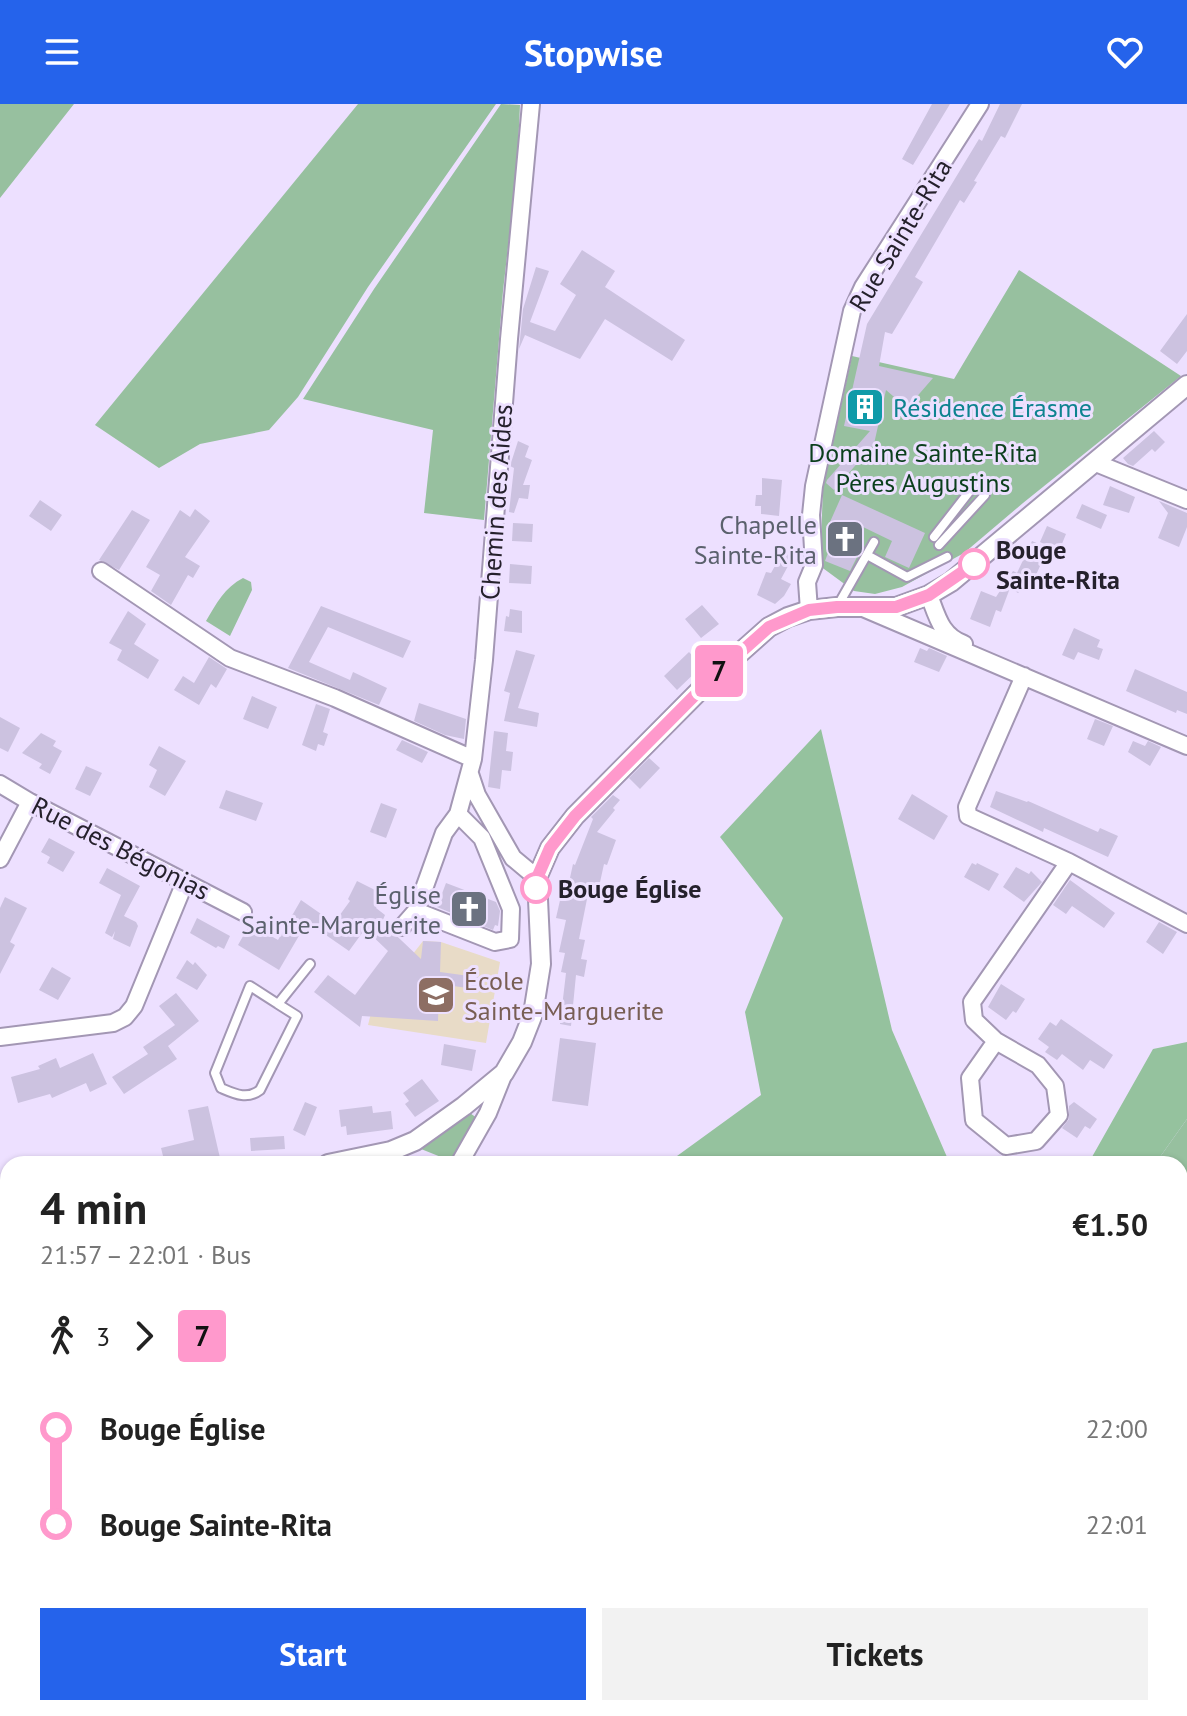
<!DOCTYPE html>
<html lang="en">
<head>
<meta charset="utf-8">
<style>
	:root { --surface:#fff; --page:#f2f2f2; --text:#222; --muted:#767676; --accent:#2563eb }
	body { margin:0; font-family:"PT Sans",sans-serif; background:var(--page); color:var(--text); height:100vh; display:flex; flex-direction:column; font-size:30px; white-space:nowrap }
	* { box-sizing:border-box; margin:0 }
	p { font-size:26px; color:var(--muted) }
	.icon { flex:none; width:44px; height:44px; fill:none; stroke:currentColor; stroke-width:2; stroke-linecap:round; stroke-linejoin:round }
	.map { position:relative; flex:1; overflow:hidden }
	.side { position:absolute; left:0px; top:1052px; width:1188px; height:560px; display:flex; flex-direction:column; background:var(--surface); border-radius:24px 24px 0 0; box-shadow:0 2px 6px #0004 }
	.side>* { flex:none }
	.badge { padding:0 16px; border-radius:6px; font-size:28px; line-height:52px }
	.map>.badge { position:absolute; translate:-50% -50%; box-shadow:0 0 0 4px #fff }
	.legs { display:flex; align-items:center; gap:12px; height:88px; padding:0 40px; font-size:26px }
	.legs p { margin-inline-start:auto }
	.summary { display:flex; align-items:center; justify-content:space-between; height:136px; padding:0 40px }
	h1 { font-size:44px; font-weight:700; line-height:60px }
	.button { display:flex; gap:16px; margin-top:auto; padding:16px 40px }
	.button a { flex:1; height:92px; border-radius:0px; background:var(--accent); color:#fff; font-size:32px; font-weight:700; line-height:92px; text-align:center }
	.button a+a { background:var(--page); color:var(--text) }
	ul { padding:0 40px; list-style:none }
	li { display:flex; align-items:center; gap:28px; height:96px; font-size:30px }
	li i { display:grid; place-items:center; width:12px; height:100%; margin:0 10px; background:currentColor }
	li i::after { content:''; width:20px; height:20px; margin:-10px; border:6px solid; border-radius:50%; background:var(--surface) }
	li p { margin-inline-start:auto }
	li:first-child i { background:linear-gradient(#0000 50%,currentColor 0) }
	li:last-child i { background:linear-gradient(currentColor 50%,#0000 0) }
	header { display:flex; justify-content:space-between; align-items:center; height:104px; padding:0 40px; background:var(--accent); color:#fff; font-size:36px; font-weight:700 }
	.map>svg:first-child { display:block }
</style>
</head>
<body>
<header><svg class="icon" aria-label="menu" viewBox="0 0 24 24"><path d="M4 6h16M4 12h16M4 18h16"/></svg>Stopwise<svg class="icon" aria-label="heart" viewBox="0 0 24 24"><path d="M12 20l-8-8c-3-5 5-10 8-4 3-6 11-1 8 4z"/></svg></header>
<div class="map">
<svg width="1187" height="1612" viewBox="0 0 1187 1612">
	<rect width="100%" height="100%" fill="#ede0ff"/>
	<!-- education -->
	<path fill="#e8dbc7" d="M 423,837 L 441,838 L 500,858 L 486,939 L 368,921 L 373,901 Z
		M 0,1111 L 8,1111 L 8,1193 L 0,1197 Z"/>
	<!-- green -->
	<path fill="#97c09f" d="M 0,0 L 74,0 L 0,94 Z
		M 358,0 L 496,0 L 368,183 L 298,293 L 269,326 L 200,340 L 159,364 L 95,321 Z
		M 501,0 L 520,1 L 517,64 L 503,187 L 484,416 L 424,409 L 433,326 L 303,295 L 374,185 Z
		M 1019,166 L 1181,272 L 1023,399 L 964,449 L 902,483 L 875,490 L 854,487 L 820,462 L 823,384 L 852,252 L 954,275 Z
		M 243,474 L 251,478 L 252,486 L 230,532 L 206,517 C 216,500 225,483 243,474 Z
		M 467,1007 L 477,1014 L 451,1057 L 421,1045 L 451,1023 Z
		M 1187,1015 L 1187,1163 L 1180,1166 L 1180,1060 L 1155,1060 Z"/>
	<!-- forest -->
	<path fill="#95c29e" d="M 821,625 L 892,926 L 950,1060 L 666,1060 L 761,991 L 745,908 L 783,814 L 720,733 Z
		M 1187,938 L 1187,1015 L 1155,1060 L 1088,1060 L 1153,945 Z
		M 296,1604 L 510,1604 L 498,1612 L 289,1612 Z"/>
	<!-- building -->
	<path fill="#ccc2e0" d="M 932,0 L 950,0 L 913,61 L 902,55 Z
		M 1000,0 L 1022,0 L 1005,34 L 1001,32 L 974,77 L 977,78 L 964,99 L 960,96 L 915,173 L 923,178 L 907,205 L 892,230 L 885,228 L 879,262 L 933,274 L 907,304 L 886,286 L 874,340 L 834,386 L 826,379 L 827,376 L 870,327 L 844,322 L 867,220 L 979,35 L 982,37 Z
		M 582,146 L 615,167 L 605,183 L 685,236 L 672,257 L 605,215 L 580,255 L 525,231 L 519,245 L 523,205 L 536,163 L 549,167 L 530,218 L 555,227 L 576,191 L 560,180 Z
		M 1187,210 L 1187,247 L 1177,260 L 1160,247 Z
		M 1154,327 L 1165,338 L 1155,348 L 1152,345 L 1133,362 L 1128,360 L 1123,354 Z
		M 518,337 L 529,342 L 525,353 L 532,356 L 523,381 L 530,381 L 528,395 L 519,394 L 514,409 L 509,408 L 514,364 L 510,362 Z
		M 762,374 L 782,376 L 779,412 L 761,410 L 761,402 L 755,402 L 756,391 L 762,391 Z
		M 1110,382 L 1135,393 L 1129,409 L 1103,401 Z
		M 842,391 L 925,429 L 909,464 L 885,453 L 892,437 L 863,423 L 851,447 L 859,449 L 850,467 L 825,457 L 838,422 L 830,418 Z
		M 40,396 L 62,411 L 51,427 L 29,412 Z
		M 1159,397 L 1187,409 L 1187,423 L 1179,443 L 1158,434 L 1168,409 Z
		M 1082,400 L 1107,411 L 1101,425 L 1076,414 Z
		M 195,405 L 210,417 L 185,453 L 200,462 L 193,474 L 188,471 L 171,501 L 151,487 L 160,471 L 146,463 L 180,406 L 190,413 Z
		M 132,406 L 150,416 L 119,466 L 99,456 Z
		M 513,419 L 533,420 L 532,438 L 512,437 Z
		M 1047,422 L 1066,430 L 1059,447 L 1040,438 Z
		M 1032,437 L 1048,444 L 1036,471 L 1018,489 L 1010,484 L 1001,508 L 996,506 L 990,523 L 970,515 L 981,487 L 996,493 L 1013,467 L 1017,469 Z
		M 784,446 L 794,451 L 781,475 L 791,480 L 784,492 L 775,500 L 757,491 L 766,468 L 771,469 Z
		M 510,460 L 532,462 L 531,480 L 509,479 Z
		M 702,501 L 719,520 L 701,534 L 685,515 Z
		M 321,502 L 411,537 L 403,554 L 328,523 L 309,558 L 350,576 L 353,568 L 387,584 L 379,601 L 288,564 Z
		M 510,505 L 522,507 L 522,529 L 504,527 L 506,512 L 509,513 Z
		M 128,507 L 146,520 L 134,540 L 159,556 L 148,575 L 117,556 L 122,546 L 109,539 Z
		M 1074,524 L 1100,536 L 1097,543 L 1103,545 L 1099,556 L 1078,548 L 1074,556 L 1062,551 Z
		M 920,544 L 927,547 L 929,544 L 947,552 L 939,568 L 914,558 Z
		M 516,546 L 535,551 L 518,604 L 539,609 L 537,623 L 504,617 L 510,589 L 504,587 Z
		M 689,548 L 702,562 L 677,586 L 664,572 Z
		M 209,553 L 227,565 L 216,584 L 211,580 L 199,601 L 174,586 L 183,572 L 194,579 Z
		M 1135,565 L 1187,588 L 1187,610 L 1177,606 L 1176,609 L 1126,587 Z
		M 252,592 L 277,603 L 268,625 L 243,615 Z
		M 419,599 L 466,615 L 464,635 L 445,631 L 414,617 Z
		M 316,600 L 330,605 L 323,628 L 328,630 L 324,642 L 318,640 L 316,647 L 302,641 Z
		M 0,613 L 20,624 L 8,648 L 0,644 Z
		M 1095,615 L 1113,622 L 1104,642 L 1087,635 Z
		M 494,627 L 508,629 L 506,647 L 513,648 L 511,667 L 502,666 L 500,685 L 488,683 Z
		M 41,629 L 56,637 L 53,642 L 62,647 L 50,670 L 39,664 L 42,660 L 22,649 Z
		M 402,636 L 428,648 L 422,659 L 396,646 Z
		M 1133,637 L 1145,642 L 1148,637 L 1161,643 L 1150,662 L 1128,648 Z
		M 159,642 L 186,657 L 165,692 L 149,683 L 157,666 L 149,661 Z
		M 649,654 L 660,664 L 640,685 L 629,674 Z
		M 86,662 L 102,669 L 90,692 L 75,685 Z
		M 226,686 L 263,699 L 256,717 L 219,704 Z
		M 996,687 L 1027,698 L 1028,697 L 1098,728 L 1100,724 L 1118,732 L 1108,753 L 1044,724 L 1043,728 L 990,703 Z
		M 912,690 L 948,712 L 934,736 L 898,715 Z
		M 613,691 L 620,696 L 613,704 L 615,706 L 597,728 L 616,736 L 607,761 L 604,760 L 597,792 L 588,790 L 579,835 L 585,836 L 581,855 L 587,856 L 584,873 L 576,871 L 571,922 L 560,920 L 566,869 L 561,868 L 565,849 L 559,848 L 566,816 L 556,814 L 563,783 L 568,783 L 573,760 L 575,761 L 593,715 L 591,713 Z
		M 381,699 L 397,705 L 386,734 L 370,728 Z
		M 49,734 L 75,748 L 63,768 L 47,759 L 50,753 L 41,748 Z
		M 972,759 L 976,761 L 977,759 L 999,770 L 989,787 L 964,773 Z
		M 1016,763 L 1029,770 L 1031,767 L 1042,778 L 1024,798 L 1003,783 Z
		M 107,764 L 140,782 L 124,812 L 136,818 L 138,822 L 130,843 L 113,835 L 115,827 L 112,833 L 105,829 L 121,791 L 99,779 Z
		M 1070,776 L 1115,809 L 1104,824 L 1072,802 L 1066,810 L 1053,801 Z
		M 357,777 L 383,790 L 376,804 L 385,811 L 382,818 L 421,855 L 423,837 L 441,838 L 440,868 L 484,874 L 482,886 L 439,880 L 438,917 L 362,912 L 360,923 L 314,888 L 328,871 L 355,891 L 388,847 L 365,825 L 349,847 L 307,818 L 279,866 L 238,841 L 250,820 L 278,836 L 301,796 L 334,819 L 350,797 L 348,795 Z
		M 446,779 L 496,798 L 500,807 L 498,822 L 495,821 L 493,826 L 437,803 Z
		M 5,793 L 27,804 L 10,838 L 15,841 L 0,870 L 0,804 Z
		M 197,814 L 230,832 L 224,845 L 218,842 L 216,844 L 190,829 Z
		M 1159,818 L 1177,828 L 1163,850 L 1146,838 Z
		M 187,856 L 193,861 L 195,858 L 207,871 L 197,886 L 176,874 Z
		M 52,863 L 71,874 L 58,896 L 39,886 Z
		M 1001,880 L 1025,895 L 1016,909 L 1013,907 L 1006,916 L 988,903 Z
		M 176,889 L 199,917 L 168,942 L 177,955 L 124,990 L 112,973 L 148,950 L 143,943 L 175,921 L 159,902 Z
		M 1061,915 L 1113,951 L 1104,965 L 1090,956 L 1083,966 L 1062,950 L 1057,956 L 1045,948 L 1049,943 L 1038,935 L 1050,918 L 1056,922 Z
		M 560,934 L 596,939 L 588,1002 L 552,997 Z
		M 444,940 L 476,946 L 472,967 L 441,961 Z
		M 93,949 L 107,980 L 90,988 L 86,979 L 52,994 L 50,990 L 18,999 L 11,973 L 40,965 L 38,962 L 56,954 L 60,964 Z
		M 422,975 L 439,997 L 415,1013 L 405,1000 L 409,997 L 403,989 Z
		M 305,998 L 317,1003 L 305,1032 L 293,1026 Z
		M 1074,998 L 1097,1015 L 1090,1025 L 1085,1022 L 1077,1034 L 1062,1024 L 1069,1015 L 1069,1002 Z
		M 208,1002 L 220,1054 L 195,1060 L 165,1060 L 161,1044 L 194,1036 L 188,1006 Z
		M 372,1002 L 373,1009 L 391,1007 L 393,1025 L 347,1031 L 346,1022 L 341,1023 L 339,1006 Z
		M 284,1032 L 285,1045 L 251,1047 L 250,1034 Z"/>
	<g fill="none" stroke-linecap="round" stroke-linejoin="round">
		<defs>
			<path id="service" d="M 934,433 L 976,379 L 984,382 L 985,391 L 939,441
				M 867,451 L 907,473 L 947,453
				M 837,503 L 874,438
				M 278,900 L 297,912 L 260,986 C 247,996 235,990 221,984 L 215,969 L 250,882 L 278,900 L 310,860
				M 0,1240 L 8,1218
				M 0,1274 L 8,1274
				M 0,1333 L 8,1333
				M 0,1391 L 8,1390
				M 0,1495 L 4,1498 L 8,1494"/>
			<path id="minor" d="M 1096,359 L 1187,396
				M 101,467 L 230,554 L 335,594 L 473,655
				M 929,491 C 937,512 941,532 964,540
				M 863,504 L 1187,642
				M 809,506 L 807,478 L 814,461 L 811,411 L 814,382 L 852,207 L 863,183 L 980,0
				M 1024,572 L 967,703 L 968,712 L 1069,758 L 1187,820
				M 470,670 L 477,691 L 513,754 L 537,774
				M 0,680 L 30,698 L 243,808
				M 0,755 L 30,698
				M 416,807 L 495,838 L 510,835 L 511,805 L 482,734 L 458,710
				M 402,823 L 416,807 L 444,729 L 458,710 L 473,655 L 484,556 L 509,235 L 531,0
				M 0,933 L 113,919 L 125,913 L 134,902 L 185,778
				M 996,937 L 970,974 L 974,1016 L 1006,1042 L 1036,1037 L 1059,1011 L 1055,982 L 1038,961 L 996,937 L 974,916 L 972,898 L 1069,758
				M 459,1060 L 488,1009 L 504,969
				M 146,1612 L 151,1604"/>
			<path id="tertiary" d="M 328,1060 L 391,1047 L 415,1037 L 464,1002 L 504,969 L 522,938 L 533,910 L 541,860 L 537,774 L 550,744 L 575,712 L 715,571 L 769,523 L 788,513 L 809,506 L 837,503 L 896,503 L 929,491 L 951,478 L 1187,281
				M 0,1104 L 8,1104
				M 1180,1175 L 1187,1172
				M 675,1612 L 689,1604"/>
		</defs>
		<!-- service casing -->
		<use href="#service" stroke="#a397b4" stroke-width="12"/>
		<!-- minor casing -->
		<use href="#minor" stroke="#a397b4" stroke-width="20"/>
		<!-- tertiary casing -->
		<use href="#tertiary" stroke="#a397b4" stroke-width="22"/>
		<!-- service -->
		<use href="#service" stroke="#fff" stroke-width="8"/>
		<!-- minor -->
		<use href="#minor" stroke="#fff" stroke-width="16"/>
		<!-- tertiary -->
		<use href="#tertiary" stroke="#fff" stroke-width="18"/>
		<defs>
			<path id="rail" d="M 1180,1410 L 1187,1407
				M 791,1612 L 806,1604"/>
		</defs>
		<!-- rail casing -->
		<use href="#rail" stroke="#777083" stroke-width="7"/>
		<!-- rail -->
		<use href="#rail" stroke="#ede0ff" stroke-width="4" stroke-dasharray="12" stroke-linecap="butt"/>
	</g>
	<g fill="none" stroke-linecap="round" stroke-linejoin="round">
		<defs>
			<path id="line-1" d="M 536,784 L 537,774 L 550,744 L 575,712 L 715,571 L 769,523 L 809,506 L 837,503 L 896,503 L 929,491 L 974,460"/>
		</defs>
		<!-- line-1 casing -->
		<use href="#line-1" stroke="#fff" stroke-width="18"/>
		<!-- line-1 -->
		<use href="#line-1" stroke="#f9c" stroke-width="12"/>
	</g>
	<!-- icons -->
	<defs>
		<symbol id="building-square" viewBox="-11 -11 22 22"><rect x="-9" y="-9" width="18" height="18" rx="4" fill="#0f9aa8" stroke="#ede0ff"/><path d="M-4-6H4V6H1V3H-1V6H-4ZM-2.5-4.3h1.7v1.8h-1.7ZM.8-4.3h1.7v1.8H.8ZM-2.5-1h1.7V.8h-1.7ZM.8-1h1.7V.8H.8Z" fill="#fff"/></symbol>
		<symbol id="church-square" viewBox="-11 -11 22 22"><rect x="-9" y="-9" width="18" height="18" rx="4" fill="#6b7280" stroke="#ede0ff"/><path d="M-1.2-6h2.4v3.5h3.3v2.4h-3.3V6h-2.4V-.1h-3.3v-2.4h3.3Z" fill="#fff"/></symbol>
		<symbol id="school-square" viewBox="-11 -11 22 22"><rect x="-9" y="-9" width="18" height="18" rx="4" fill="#8d6e63" stroke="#ede0ff"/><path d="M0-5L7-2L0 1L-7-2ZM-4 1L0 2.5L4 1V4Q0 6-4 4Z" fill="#fff"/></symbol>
	</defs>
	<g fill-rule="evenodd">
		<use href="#building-square" x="843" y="281" width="44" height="44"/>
		<use href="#church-square" x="823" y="413" width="44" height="44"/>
		<use href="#church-square" x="447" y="783" width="44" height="44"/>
		<use href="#school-square" x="414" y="869" width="44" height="44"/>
	</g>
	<!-- markers -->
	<g fill="#fff" stroke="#f9c" stroke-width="4">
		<circle cx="974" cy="460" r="14"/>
		<circle cx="536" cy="784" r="14"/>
	</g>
	<g text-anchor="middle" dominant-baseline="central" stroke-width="6" stroke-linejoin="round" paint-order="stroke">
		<!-- street labels -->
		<g font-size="26" fill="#25212c" stroke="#ede0ff">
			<text transform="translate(900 131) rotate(-59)">Rue Sainte-Rita</text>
			<text transform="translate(496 398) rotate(-86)">Chemin des Aides</text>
			<text transform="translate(121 744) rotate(27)">Rue des Bégonias</text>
		</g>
		<!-- culture labels -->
		<g font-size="26" fill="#0d838f" stroke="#ede0ff" text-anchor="start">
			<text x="893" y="303">Résidence Érasme</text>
		</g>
		<!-- park labels -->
		<g font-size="26" fill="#0b3f1d" stroke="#ede0ff">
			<text x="923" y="348">Domaine Sainte-Rita<tspan x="923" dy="30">Pères Augustins</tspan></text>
		</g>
		<!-- worship labels -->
		<g font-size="26" fill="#5b616d" stroke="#ede0ff" text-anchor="end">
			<text x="817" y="420">Chapelle<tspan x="817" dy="30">Sainte-Rita</tspan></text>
			<text x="441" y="790">Église<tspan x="441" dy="30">Sainte-Marguerite</tspan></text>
		</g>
		<!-- stop labels -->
		<g font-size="26" font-weight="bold" fill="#25212c" stroke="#ede0ff" text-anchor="start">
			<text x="996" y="445">Bouge<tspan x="996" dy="30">Sainte-Rita</tspan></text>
			<text x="558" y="784">Bouge Église</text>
		</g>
		<!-- education labels -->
		<g font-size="26" fill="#785e54" stroke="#ede0ff" text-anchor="start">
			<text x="464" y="876">École<tspan x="464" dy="30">Sainte-Marguerite</tspan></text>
		</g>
	</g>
</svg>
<b class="badge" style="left:719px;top:567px;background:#f9c;color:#111">7</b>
<section class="side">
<div class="summary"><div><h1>4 min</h1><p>21:57 – 22:01 · Bus</p></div><b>€1.50</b></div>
<div class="legs"><svg class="icon" aria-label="walk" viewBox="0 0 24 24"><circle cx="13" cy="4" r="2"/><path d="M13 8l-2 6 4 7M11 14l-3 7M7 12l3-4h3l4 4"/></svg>3<svg class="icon" aria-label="forward" viewBox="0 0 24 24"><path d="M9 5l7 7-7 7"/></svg><b class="badge" style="background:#f9c;color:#111">7</b></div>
<ul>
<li><i style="color:#f9c"></i><b>Bouge Église</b><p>22:00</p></li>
<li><i style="color:#f9c"></i><b>Bouge Sainte-Rita</b><p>22:01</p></li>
</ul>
<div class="button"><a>Start</a><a>Tickets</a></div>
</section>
</div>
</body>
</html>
